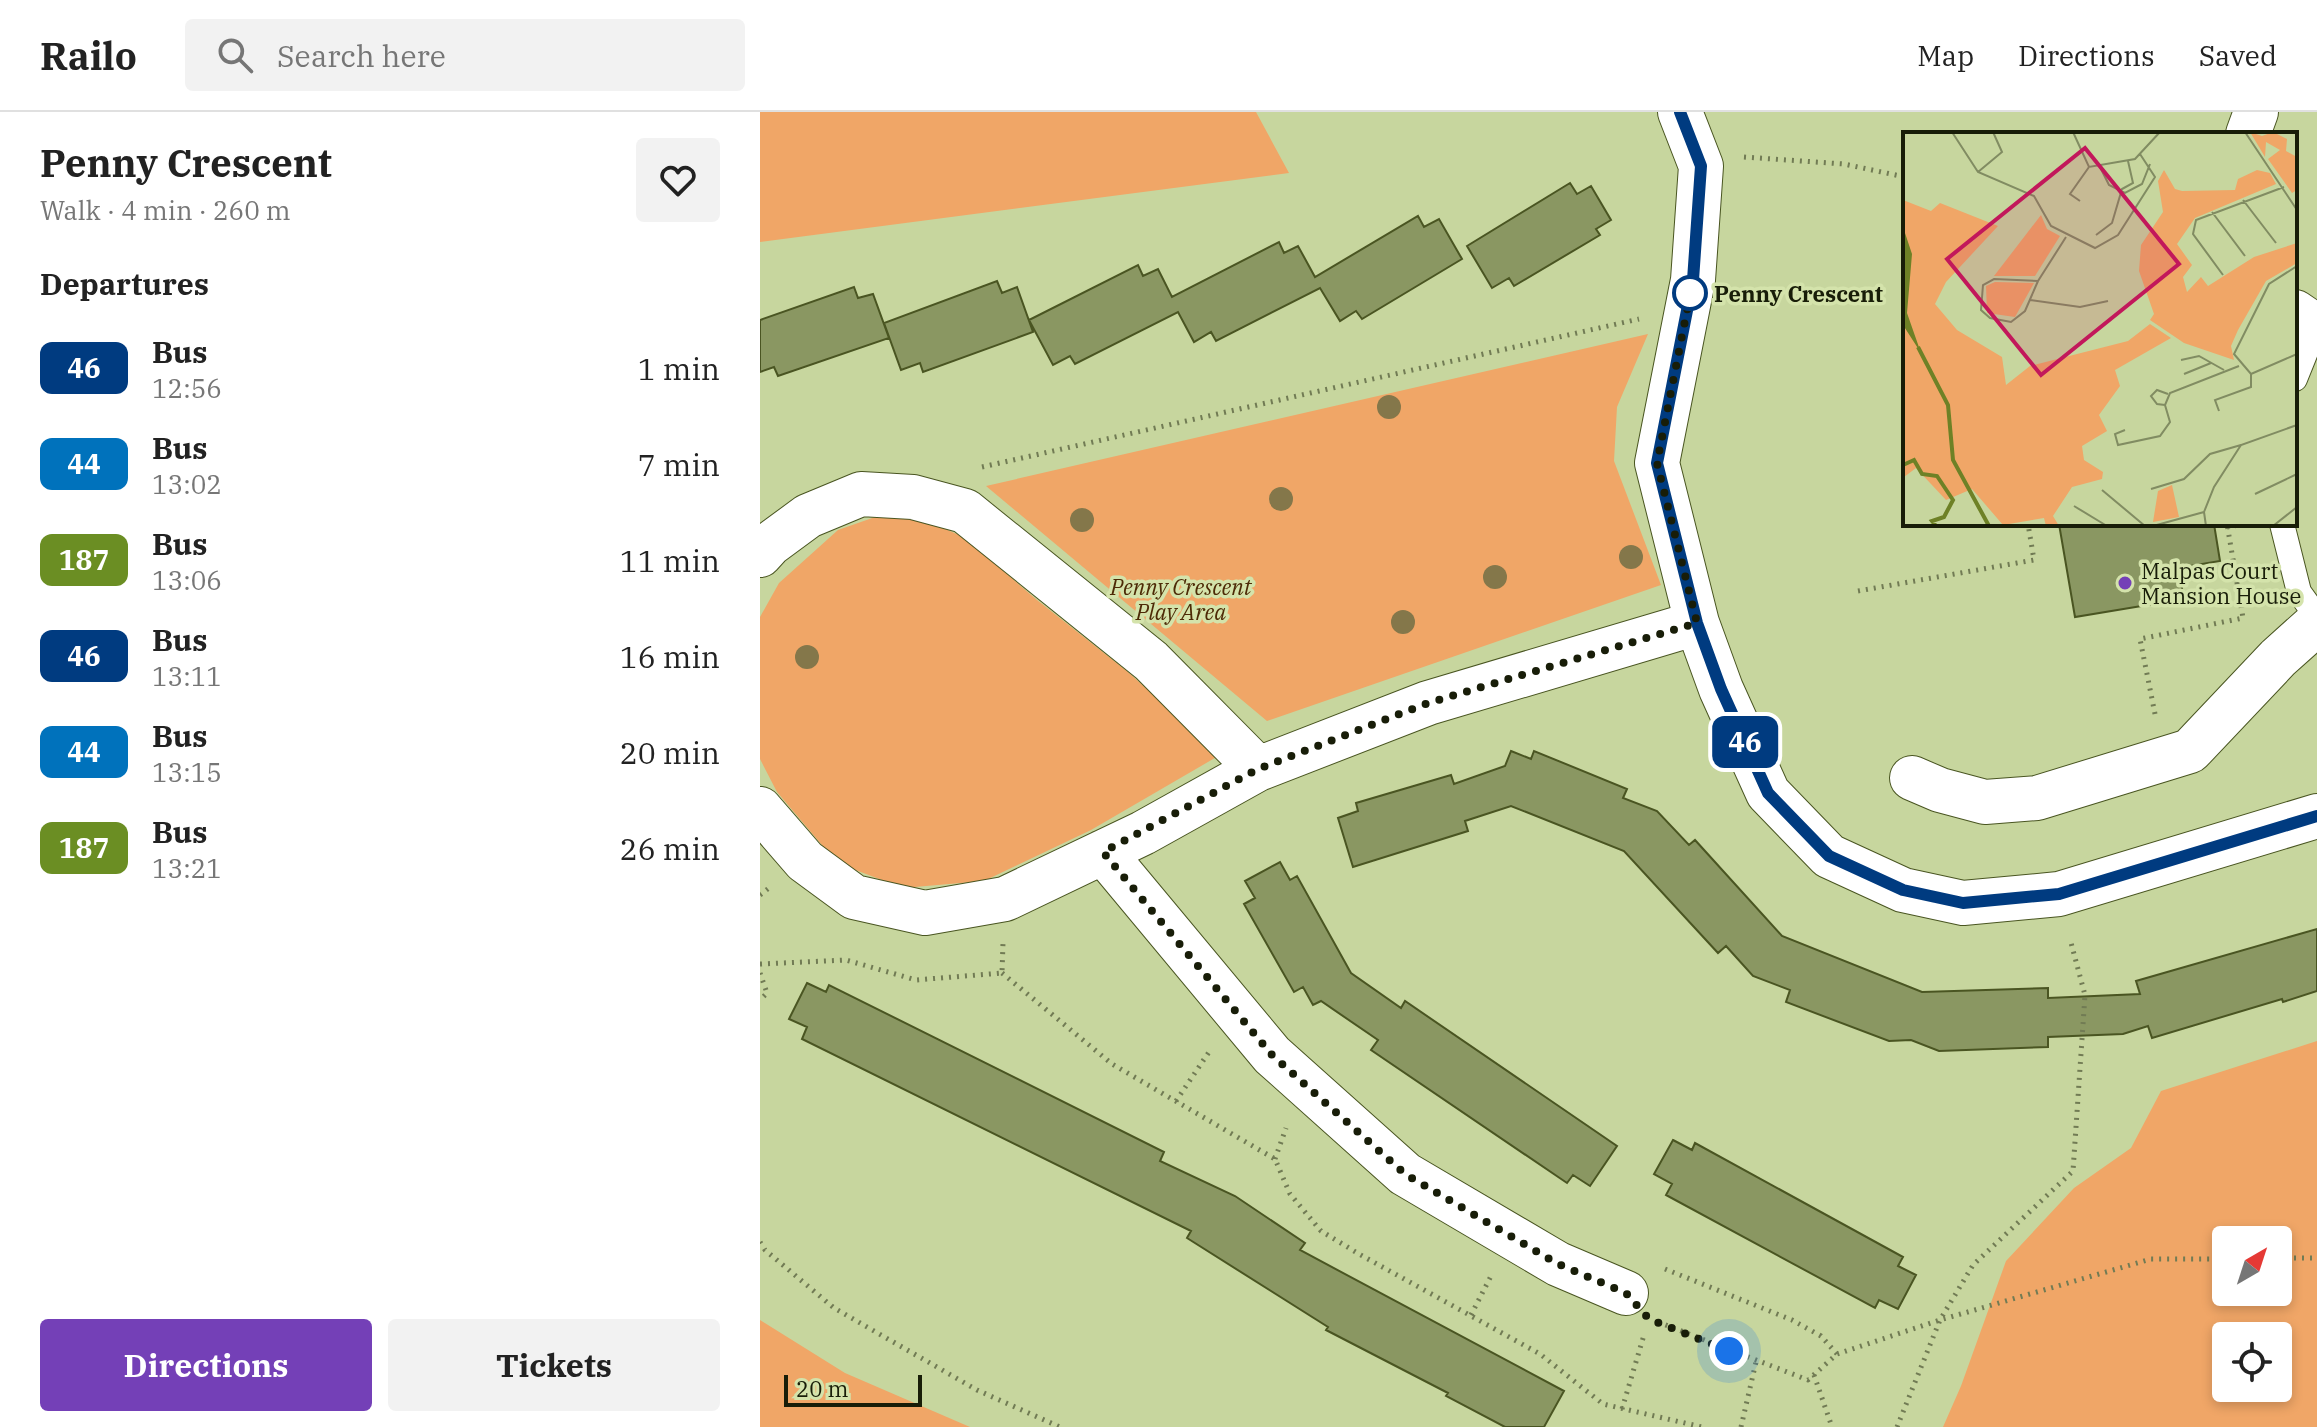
<!DOCTYPE html>
<html lang="en">
<head>
<meta charset="utf-8">
<style>
	:root { --surface:#fff; --page:#f2f2f2; --text:#222; --muted:#767676; --line:#e0e0e0; --accent:#7440b7 }
	body { margin:0; font-family:"IBM Plex Serif",serif; background:var(--page); color:var(--text); height:100vh; display:flex; flex-direction:column; font-size:30px; white-space:nowrap }
	* { box-sizing:border-box; margin:0 }
	p { font-size:26px; color:var(--muted) }
	.icon { flex:none; width:44px; height:44px; fill:none; stroke:currentColor; stroke-width:2; stroke-linecap:round; stroke-linejoin:round }
	.map { position:relative; flex:1; overflow:hidden }
	.side { display:flex; flex-direction:column; background:var(--surface); width:760px }
	.side>* { flex:none }
	.badge { padding:0 16px; border-radius:12px; font-size:28px; line-height:52px }
	.needle { width:52px; rotate:39deg }
	.buttons { position:absolute; left:1452px; top:1114px; display:grid; gap:16px }
	.buttons a { display:grid; place-items:center; width:80px; height:80px; border-radius:8px; background:var(--surface); box-shadow:0 4px 12px #0003; font-size:40px }
	.scale { position:absolute; left:24px; bottom:20px; width:138px; box-sizing:border-box; padding-left:8px; border:4px solid #181d08; border-top:0; font-size:22px; line-height:28px; white-space:nowrap; color:#181d08; -webkit-text-stroke:6px #d4e3ab; paint-order:stroke }
	.you { position:absolute; width:40px; height:40px; margin:-20px; border:6px solid #fff; border-radius:50%; background:#1a73e8; box-shadow:0 0 0 12px #1a73e833 }
	.map>.badge { position:absolute; translate:-50% -50%; box-shadow:0 0 0 4px #fff }
	h2 { padding:0 40px; font-size:30px; line-height:72px }
	.round { display:grid; place-items:center; flex:none; width:84px; height:84px; border-radius:8px; background:var(--page) }
	.head { display:flex; align-items:center; justify-content:space-between; height:136px; padding:0 40px }
	h1 { font-size:38px; font-weight:800; line-height:60px }
	.cta { display:flex; gap:16px; margin-top:auto; padding:16px 40px }
	.cta a { flex:1; height:92px; border-radius:8px; background:var(--accent); color:#fff; font-size:32px; font-weight:800; line-height:92px; text-align:center }
	.cta a+a { background:var(--page); color:var(--text) }
	ul { padding:0; list-style:none }
	li { display:flex; align-items:center; gap:24px; height:96px; padding:0 40px }
	li div { flex:1 }
	li b { display:block; font-size:30px }
	li em { font-style:normal }
	li .badge { min-width:88px; font-weight:700; text-align:center }
	header { display:flex; align-items:center; gap:48px; box-sizing:border-box; height:112px; padding:0 40px; background:var(--surface); border-bottom:2px solid var(--line) }
	header strong { font-size:38px }
	nav { display:flex; gap:44px; margin-inline-start:auto; font-size:28px }
	.search { width:560px; height:72px; background:var(--page); display:flex; align-items:center; gap:20px; box-sizing:border-box; padding:0 28px; border-radius:8px; color:var(--muted); font-size:30px }
	main { display:flex; flex:1; min-height:0 }
	.map>svg:first-child { display:block }
</style>
</head>
<body>
<header>
<strong>Railo</strong>
<div class="search"><svg class="icon" aria-label="search" viewBox="0 0 24 24"><circle cx="10" cy="10" r="6"/><path d="M15 15l6 6"/></svg>Search here</div>
<nav><a>Map</a><a>Directions</a><a>Saved</a></nav>
</header>
<main>
<section class="side">
<div class="head"><div><h1>Penny Crescent</h1><p>Walk · 4 min · 260 m</p></div><a class="round"><svg class="icon" aria-label="heart" viewBox="0 0 24 24"><path d="M12 20l-8-8c-3-5 5-10 8-4 3-6 11-1 8 4z"/></svg></a></div>
<h2>Departures</h2>
<ul>
<li><span class="badge" style="background:#003b80;color:#fff">46</span><div><b>Bus</b><p>12:56</p></div><em>1 min</em></li>
<li><span class="badge" style="background:#0072bc;color:#fff">44</span><div><b>Bus</b><p>13:02</p></div><em>7 min</em></li>
<li><span class="badge" style="background:#6b8e23;color:#fff">187</span><div><b>Bus</b><p>13:06</p></div><em>11 min</em></li>
<li><span class="badge" style="background:#003b80;color:#fff">46</span><div><b>Bus</b><p>13:11</p></div><em>16 min</em></li>
<li><span class="badge" style="background:#0072bc;color:#fff">44</span><div><b>Bus</b><p>13:15</p></div><em>20 min</em></li>
<li><span class="badge" style="background:#6b8e23;color:#fff">187</span><div><b>Bus</b><p>13:21</p></div><em>26 min</em></li>
</ul>
<div class="cta"><a>Directions</a><a>Tickets</a></div>
</section>
<div class="map">
<svg width="1557" height="1315" viewBox="0 0 1557 1315">
	<rect width="100%" height="100%" fill="#c7d69e"/>
	<!-- green -->
	<path fill="#f0a667" fill-rule="evenodd" d="M 0,0 L 496,0 L 529,61 L 0,130 Z
		M 888,222 L 857,295 L 854,349 L 901,473 L 507,609 L 226,374 Z
		M 118,404 L 159,406 L 204,425 L 277,488 L 368,560 L 460,643 L 331,718 L 224,769 L 143,776 L 77,751 L 17,680 L 0,647 L 0,505 L 19,471 L 78,418 Z
		M 1557,929 L 1557,1315 L 1183,1315 L 1201,1274 L 1246,1149 L 1314,1076 L 1371,1036 L 1401,979 ZM 1466,1128 L 1518,1128 L 1518,1180 L 1466,1180 ZM 1466,1224 L 1518,1224 L 1518,1276 L 1466,1276 Z
		M 0,1208 L 85,1261 L 210,1315 L 0,1315 Z"/>
	<!-- building -->
	<path fill="#8a9762" stroke="#4a5522" stroke-width="2" d="M 810,71 L 817,82 L 831,74 L 851,108 L 836,117 L 840,123 L 754,174 L 749,166 L 732,176 L 707,134 Z
		M 658,104 L 664,115 L 679,107 L 702,147 L 602,207 L 596,199 L 580,209 L 560,176 L 456,229 L 451,220 L 434,230 L 418,200 L 315,252 L 310,244 L 293,253 L 269,208 L 378,153 L 383,164 L 398,157 L 412,185 L 519,130 L 524,141 L 538,134 L 555,165 Z
		M 237,169 L 242,181 L 257,175 L 273,220 L 163,260 L 160,251 L 141,258 L 124,211 Z
		M 94,175 L 98,186 L 113,182 L 129,226 L 18,264 L 14,255 L 0,260 L 0,208 Z
		M 1299,412 L 1454,412 L 1460,449 L 1418,456 L 1424,487 L 1315,505 Z
		M 751,639 L 771,647 L 774,639 L 867,677 L 863,686 L 897,699 L 929,733 L 935,728 L 1022,824 L 1162,880 L 1288,876 L 1288,886 L 1380,882 L 1376,869 L 1557,817 L 1557,879 L 1523,890 L 1522,887 L 1392,926 L 1388,914 L 1363,922 L 1288,925 L 1288,935 L 1179,939 L 1151,928 L 1129,929 L 1026,890 L 1030,878 L 993,864 L 966,834 L 958,841 L 864,739 L 751,694 L 705,709 L 708,719 L 593,755 L 578,706 L 598,699 L 596,691 L 691,663 L 694,672 L 745,654 Z
		M 520,750 L 530,768 L 537,764 L 591,861 L 641,896 L 645,889 L 857,1034 L 830,1074 L 813,1063 L 807,1071 L 611,938 L 618,928 L 561,889 L 553,893 L 543,875 L 534,880 L 484,792 L 495,786 L 485,769 Z
		M 47,871 L 66,880 L 69,873 L 404,1040 L 400,1049 L 475,1084 L 545,1131 L 540,1138 L 804,1279 L 784,1315 L 745,1315 L 686,1284 L 688,1281 L 566,1218 L 568,1215 L 427,1126 L 431,1119 L 42,927 L 47,915 L 29,907 Z
		M 913,1028 L 932,1038 L 935,1031 L 1143,1145 L 1138,1154 L 1156,1163 L 1138,1197 L 1119,1188 L 1115,1196 L 906,1083 L 912,1072 L 894,1062 Z"/>
	<g fill="none" stroke-linecap="round" stroke-linejoin="round">
		<defs>
			<path id="service" d="M 1535,267 L 1556,215
				M 1522,412 L 1539,480 L 1557,505"/>
			<path id="minor" d="M 920,0 L 941,54 L 933,168 L 897,351 L 937,511 L 961,577 L 1008,681 L 1069,744 L 1143,778 L 1203,791 L 1299,782 L 1557,704
				M 1488,22 L 1496,0
				M 1535,200 L 1557,215
				M 0,443 L 10,432 L 48,404 L 101,382 L 153,385 L 205,399 L 391,549 L 498,657
				M 1152,666 L 1180,678 L 1225,690 L 1277,686 L 1430,639 L 1518,546 L 1557,511
				M 0,697 L 45,749 L 94,785 L 165,801 L 245,787 L 383,721 L 498,657 L 668,591 L 937,511
				M 343,740 L 512,943 L 645,1062 L 798,1152 L 866,1181"/>
		</defs>
		<!-- service casing -->
		<use href="#service" stroke="#495521" stroke-width="26"/>
		<!-- minor casing -->
		<use href="#minor" stroke="#495521" stroke-width="46"/>
		<!-- path -->
		<path stroke="#717b54" stroke-width="5" stroke-dasharray="2 6" stroke-linecap="butt" d="M 984,45 L 1084,52 L 1145,65
			M 222,355 L 879,207
			M 1467,415 L 1485,412
			M 1098,479 L 1274,448 L 1268,412
			M 1395,602 L 1380,527 L 1483,506 L 1467,412
			M 0,783 L 9,776
			M 0,852 L 86,848 L 156,868 L 242,861 L 243,831
			M 0,861 L 7,881 L 0,888
			M 242,861 L 352,952 L 515,1047 L 530,1082 L 561,1119 L 599,1142 L 780,1242 L 843,1292 L 942,1315
			M 416,989 L 451,937
			M 515,1047 L 526,1016
			M 0,1130 L 5,1138 L 74,1196 L 217,1278 L 300,1315
			M 1518,1146 L 1557,1146
			M 905,1157 L 1032,1208 L 1061,1224 L 1077,1242
			M 711,1203 L 731,1164
			M 898,1210 L 1048,1268 L 1077,1242 L 1180,1208 L 1391,1147 L 1466,1147
			M 1054,1263 L 1072,1315
			M 862,1297 L 884,1223
			M 981,1315 L 996,1250
			M 1137,1315 L 1180,1208 L 1213,1153 L 1313,1059 L 1325,883 L 1310,827"/>
		<!-- service -->
		<use href="#service" stroke="#fff" stroke-width="24"/>
		<!-- minor -->
		<use href="#minor" stroke="#fff" stroke-width="44"/>
	</g>
	<!-- trees -->
	<g fill="#84774a">
		<circle cx="629" cy="295" r="12"/>
		<circle cx="521" cy="387" r="12"/>
		<circle cx="322" cy="408" r="12"/>
		<circle cx="871" cy="445" r="12"/>
		<circle cx="735" cy="465" r="12"/>
		<circle cx="643" cy="510" r="12"/>
		<circle cx="47" cy="545" r="12"/>
	</g>
	<g fill="none" stroke-linecap="round" stroke-linejoin="round">
		<defs>
			<path id="line" d="M 920,0 L 941,54 L 933,168 L 897,351 L 937,511 L 961,577 L 1008,681 L 1069,744 L 1143,778 L 1203,791 L 1299,782 L 1557,704"/>
		</defs>
		<!-- line casing -->
		<use href="#line" stroke="#fff" stroke-width="18"/>
		<!-- line -->
		<use href="#line" stroke="#003b80" stroke-width="12"/>
		<!-- walk -->
		<path stroke="#181d08" stroke-width="8" stroke-dasharray="0 14.4" d="M 930,181 L 933,168 L 897,351 L 937,511 L 668,591 L 498,657 L 343,740 L 512,943 L 645,1062 L 798,1152 L 866,1181 L 889,1207 L 969,1239"/>
	</g>
	<!-- markers -->
	<circle fill="#fff" stroke="#003b80" stroke-width="4" cx="930" cy="181" r="16"/>
	<circle fill="#7440b7" stroke="#d4e3ab" stroke-width="3" cx="1365" cy="471" r="8"/>
	<g text-anchor="middle" dominant-baseline="central" stroke-width="7" stroke-linejoin="round" paint-order="stroke">
		<!-- stop labels -->
		<g font-size="22" font-weight="bold" fill="#181d08" stroke="#d4e3ab" text-anchor="start">
			<text x="954" y="181">Penny Crescent</text>
		</g>
		<!-- poi labels -->
		<g font-size="22" fill="#181d08" stroke="#d4e3ab" text-anchor="start">
			<text x="1381" y="458">Malpas Court<tspan x="1381" dy="25">Mansion House</tspan></text>
		</g>
		<!-- park labels -->
		<g font-size="22" font-style="italic" fill="#4d2a06" stroke="#d4e3ab">
			<text x="421" y="474">Penny Crescent<tspan x="421" dy="25">Play Area</tspan></text>
		</g>
	</g>
	<!-- overview -->
	<g transform="translate(1143 20)">
		<rect width="394" height="394" fill="#c7d69e"/>
		<path d="M 347,0 L 359,4 L 370,0 L 384,7 L 383,19 L 394,25 L 394,58 L 389,61 L 365,27 L 377,18 L 363,10 L 362,25 ZM 261,38 L 272,57 L 279,59 L 332,58 L 335,47 L 354,38 L 367,41 L 373,52 L 292,86 L 274,112 L 289,133 L 280,145 L 284,160 L 298,145 L 305,154 L 351,125 L 394,111 L 394,131 L 363,149 L 335,198 L 328,214 L 331,228 L 281,211 L 247,188 L 251,182 L 236,139 L 238,113 L 260,80 L 255,49 ZM 0,68 L 28,79 L 37,71 L 95,94 L 43,150 L 32,172 L 54,198 L 99,225 L 103,253 L 127,234 L 225,209 L 247,192 L 268,206 L 212,238 L 217,254 L 196,283 L 204,299 L 179,314 L 181,328 L 200,340 L 199,347 L 169,355 L 150,384 L 156,394 L 143,394 L 141,386 L 100,393 L 69,357 L 43,368 L 13,336 L 1,345 ZM 138,83 L 144,97 L 157,104 L 132,144 L 91,144 ZM 92,150 L 131,151 L 112,185 L 84,181 L 83,154 ZM 269,353 L 276,385 L 250,390 L 255,359 Z" fill="#f0a667"/>
		<path d="M 0,95 L 9,122 L 4,181 L 18,221 L 0,193 Z" fill="#6e8126"/>
		<path fill="none" stroke="#6e8126" stroke-width="4" d="M 15,215 L 45,273 L 50,328 L 86,394M 0,333 L 11,328 L 19,342 L 34,344 L 50,368 L 41,385 L 29,389 L 33,394"/>
		<path fill="none" stroke="#818c62" stroke-width="2" d="M 49,0 L 75,40 L 131,64 L 148,94 L 192,116 L 215,103 L 252,45 L 237,22M 170,0 L 186,35 L 232,27 L 257,0M 342,0 L 394,78M 197,35 L 206,53 L 222,61 L 239,52 L 247,32M 75,40 L 99,20 L 90,0M 340,68 L 373,111M 177,69 L 167,62 L 186,35M 309,80 L 342,124M 193,103 L 209,91 L 219,57 L 230,51 L 225,29M 394,134 L 366,152 L 331,222 L 348,242 L 394,222M 320,143 L 290,102 L 293,88 L 381,55M 135,149 L 122,179 L 108,190 L 87,186 L 78,178 L 80,153 L 91,147 L 135,149 L 163,105M 127,168 L 177,175 L 205,169M 278,228 L 296,224 L 321,238M 281,242 L 308,231M 262,273 L 254,272 L 248,264 L 254,258 L 265,262M 316,279 L 312,268 L 348,255 L 348,242M 222,298 L 212,302 L 215,313 L 257,304 L 267,290 L 262,273 L 267,261 L 336,234M 248,357 L 281,347 L 307,322 L 338,313M 199,358 L 242,394M 352,362 L 394,342M 171,374 L 204,394M 250,394 L 301,380M 303,394 L 301,380 L 311,355 L 338,313 L 394,293M 370,394 L 394,375"/>
		<path fill="#c2185b" fill-opacity="0.15" stroke="#c2185b" stroke-width="4" d="M 182,16 L 276,132 L 138,243 L 44,127 Z"/>
		<rect width="394" height="394" fill="none" stroke="#181d08" stroke-width="4"/>
	</g>
</svg>
<div class="buttons">
<a><svg class="needle" viewBox="-14 -14 28 28"><path d="M0-13l5 13h-10z" fill="#e53935"/><path d="M0 13l5-13h-10z" fill="#767676"/></svg></a>
<a><svg class="icon" aria-label="locate" viewBox="0 0 24 24"><circle cx="12" cy="12" r="6"/><path d="M12 2v4M12 18v4M2 12h4M18 12h4"/></svg></a>
</div>
<div class="scale">20 m</div>
<div class="you" style="left:969px;top:1239px"></div>
<b class="badge" style="left:985px;top:630px;background:#003b80;color:#fff">46</b>
</div>
</main>
</body>
</html>
